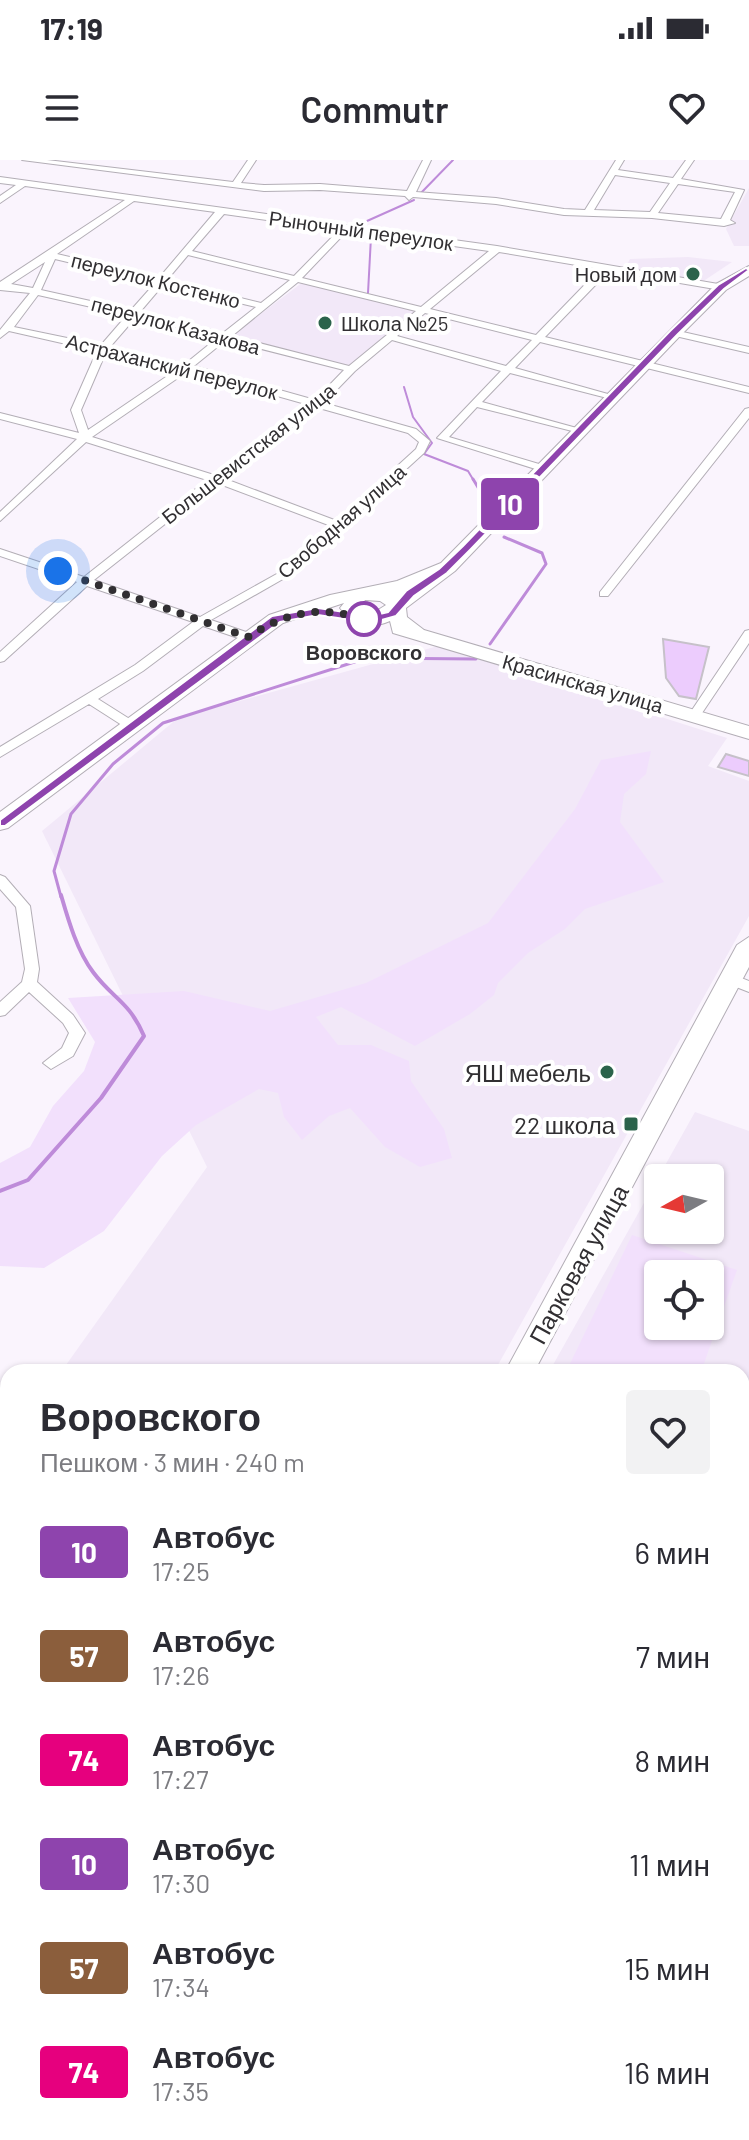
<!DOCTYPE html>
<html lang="ru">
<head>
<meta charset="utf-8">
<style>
	:root { --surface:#fff; --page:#f2f2f3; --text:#2b2b33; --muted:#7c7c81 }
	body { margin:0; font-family:Barlow,sans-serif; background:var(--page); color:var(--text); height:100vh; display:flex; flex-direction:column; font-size:30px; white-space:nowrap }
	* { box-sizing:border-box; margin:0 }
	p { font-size:26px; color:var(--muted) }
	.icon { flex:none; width:44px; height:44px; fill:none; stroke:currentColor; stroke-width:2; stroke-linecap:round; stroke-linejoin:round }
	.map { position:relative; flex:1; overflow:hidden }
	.details { position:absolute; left:0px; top:1204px; width:750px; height:776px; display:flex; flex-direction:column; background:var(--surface); border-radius:24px 24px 0 0; box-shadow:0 2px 6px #0004 }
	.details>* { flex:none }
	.badge { padding:0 16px; border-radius:6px; font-size:28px; line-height:52px }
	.needle { width:52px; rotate:262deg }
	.controls { position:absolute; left:644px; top:1004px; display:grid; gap:16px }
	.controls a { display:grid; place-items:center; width:80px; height:80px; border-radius:8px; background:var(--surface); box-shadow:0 2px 6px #0004; font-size:40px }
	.you { position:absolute; width:40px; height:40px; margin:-20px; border:6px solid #fff; border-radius:50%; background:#1a73e8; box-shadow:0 0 0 12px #1a73e833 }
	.map>.badge { position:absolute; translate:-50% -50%; box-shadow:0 0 0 4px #fff }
	.round { display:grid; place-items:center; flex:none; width:84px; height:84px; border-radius:8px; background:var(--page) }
	.headline { display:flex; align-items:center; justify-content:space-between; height:136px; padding:0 40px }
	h1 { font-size:38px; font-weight:600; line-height:60px }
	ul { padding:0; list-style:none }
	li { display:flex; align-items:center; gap:24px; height:104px; padding:0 40px }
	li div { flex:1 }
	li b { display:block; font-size:30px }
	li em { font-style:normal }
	li .badge { min-width:88px; font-weight:700; text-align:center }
	.status { display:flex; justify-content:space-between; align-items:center; height:56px; padding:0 40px; background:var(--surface); direction:ltr }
	.status svg { height:22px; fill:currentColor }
	header { display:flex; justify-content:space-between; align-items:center; height:104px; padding:0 40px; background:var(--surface); font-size:36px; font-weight:600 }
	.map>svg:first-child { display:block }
</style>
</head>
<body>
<div class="status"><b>17:19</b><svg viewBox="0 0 49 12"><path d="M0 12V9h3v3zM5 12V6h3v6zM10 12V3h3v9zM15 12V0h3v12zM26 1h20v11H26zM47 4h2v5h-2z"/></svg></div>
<header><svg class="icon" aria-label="menu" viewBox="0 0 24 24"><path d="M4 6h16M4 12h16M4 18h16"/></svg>Commutr<svg class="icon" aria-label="heart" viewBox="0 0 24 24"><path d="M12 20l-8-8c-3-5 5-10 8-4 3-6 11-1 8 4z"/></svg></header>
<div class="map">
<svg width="749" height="1980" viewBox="0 0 749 1980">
	<rect width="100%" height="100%" fill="#faf4fd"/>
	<!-- built -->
	<path fill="#f2e8f8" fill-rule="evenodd" d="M 749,28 L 749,86 L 734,86 L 726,69 Z
		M 688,97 L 732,102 L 702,122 L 625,108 L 630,99 Z
		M 303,122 L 419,150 L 349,207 L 230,177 Z
		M 438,486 L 727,578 L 708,606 L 749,621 L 749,756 L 494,1212 L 61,1212 L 207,1007 L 42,671 L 178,558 Z
		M 695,952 L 749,971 L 749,1327 L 742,1325 L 742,1212 L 549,1212 ZM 658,1018 L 710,1018 L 710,1070 L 658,1070 ZM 658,1114 L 710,1114 L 710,1166 L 658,1166 Z
		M 8,1286 L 8,1972 L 69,1972 L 64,1980 L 0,1980 L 0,1297 Z"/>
	<!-- green -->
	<path fill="#f2e0fc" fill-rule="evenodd" d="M 651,591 L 646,614 L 624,634 L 620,662 L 664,722 L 585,749 L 565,769 L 528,793 L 498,823 L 494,835 L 470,854 L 415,886 L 341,847 L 316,857 L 338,885 L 371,885 L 409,901 L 411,921 L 444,969 L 452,998 L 420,1007 L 385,987 L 350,948 L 329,956 L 302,980 L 284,957 L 278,933 L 259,929 L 196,965 L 162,996 L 104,1071 L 44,1108 L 0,1106 L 0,1003 L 30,987 L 53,946 L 84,911 L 95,882 L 68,838 L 184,831 L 270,851 L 366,823 L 488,763 L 575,649 L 601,600 Z
		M 632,1075 L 737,1110 L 701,1212 L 566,1212 ZM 710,1114 L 710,1166 L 658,1166 L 658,1114 Z"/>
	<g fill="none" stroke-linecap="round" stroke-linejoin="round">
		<!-- stream-far2 -->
		<path stroke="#be8bd9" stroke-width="2" d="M 419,35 L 453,0
			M 367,61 L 414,40
			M 357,72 L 371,77 L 368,133
			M 404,227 L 413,257 L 432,283 L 424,294 L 468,311 L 474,321"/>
		<!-- stream-far1 -->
		<path stroke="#be8bd9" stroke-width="3" d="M 473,319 L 488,344 L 486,360
			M 490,484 L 546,404 L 542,393 L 504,377
			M 61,737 L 54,711 L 71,654 L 113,604 L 163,563 L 367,498 L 476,499"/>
		<!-- stream -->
		<path stroke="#be8bd9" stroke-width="4" d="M 0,1031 L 28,1020 L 101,938 L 144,876 C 129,841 113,839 93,812 C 77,791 68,759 61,735"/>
	</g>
	<!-- building -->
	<path fill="#ecccfd" stroke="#c6c1c9" stroke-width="2" d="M 663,479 L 709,487 L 696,539 L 679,536 L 666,518 Z
		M 726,594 L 749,601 L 749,616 L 718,607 Z"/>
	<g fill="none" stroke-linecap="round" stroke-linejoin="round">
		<defs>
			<path id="minor" d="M 22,0 L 47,0 L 233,22 L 248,0 L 256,0 L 241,23 L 264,25 L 320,24 L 407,31 L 423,0 L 431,0 L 416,32 L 496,38 L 564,49 L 585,50 L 616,0 L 624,0 L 618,10 L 673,18 L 686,0 L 694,0 L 681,19 L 744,30 L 730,60 L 735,63 L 724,66 L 652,58 L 564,55 L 496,44 L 413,37 L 409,40 L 405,36 L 320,30 L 264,31 ZM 615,15 L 670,23 L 650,52 L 594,50 ZM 678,24 L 735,32 L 721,59 L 658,53 Z
				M 0,17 L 497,86 L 724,125 L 724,129 L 721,130 L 609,111 L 545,177 L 749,227 L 749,233 L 540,182 L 515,208 L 615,236 L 615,240 L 510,213 L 482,242 L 584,270 L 584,274 L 477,247 L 449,277 L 549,307 L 550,309 L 545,312 L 437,278 L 501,211 L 392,180 L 355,211 L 324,243 L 416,269 L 430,281 L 424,293 L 290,415 L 211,460 L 252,474 L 252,480 L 244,480 L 203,466 L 143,511 L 98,539 L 136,563 L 136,569 L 128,569 L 89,544 L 0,597 L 0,587 L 135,505 L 193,462 L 87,426 L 4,501 L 0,502 L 0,492 L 77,422 L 0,396 L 0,389 L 84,417 L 207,320 L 86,282 L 0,361 L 0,352 L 77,279 L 0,259 L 0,253 L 79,273 L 71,250 L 97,191 L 9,171 L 0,178 L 0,170 L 30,133 L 0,130 L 0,122 L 125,40 L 25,26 L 0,43 L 0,36 L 16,25 L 0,23 ZM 134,41 L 215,52 L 159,118 L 57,94 ZM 224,54 L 339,70 L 294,116 L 192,91 ZM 347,71 L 489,91 L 421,147 L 302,118 ZM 499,92 L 600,109 L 536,175 L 430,149 ZM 188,95 L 290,120 L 261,143 L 167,120 ZM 55,99 L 155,123 L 131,150 L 41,130 ZM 45,102 L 33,128 L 11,124 ZM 298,122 L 416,151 L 349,206 L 232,176 ZM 163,125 L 256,147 L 223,173 L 140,152 ZM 38,135 L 127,155 L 101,185 L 14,167 ZM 425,153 L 532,180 L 506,206 L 397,176 ZM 136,157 L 217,178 L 185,204 L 110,187 ZM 226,180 L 344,210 L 315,240 L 194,206 ZM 106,192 L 179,208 L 88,270 L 81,250 ZM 188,211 L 309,245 L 214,315 L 92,277 ZM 319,248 L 408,273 L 419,282 L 416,289 L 337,361 L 223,318 ZM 217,323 L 331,366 L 282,411 L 200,457 L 94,420 Z
				M 674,170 L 749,187 L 749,193 L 671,175 L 671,171 Z
				M 749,248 L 749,258 L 608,436 L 600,436 L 600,432 L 745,249 Z
				M 749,470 L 749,483 L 700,556 L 694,560 L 690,559 L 688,556 L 745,471 Z
				M 0,715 L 5,717 L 30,746 L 39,809 L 37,822 L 73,855 L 85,873 L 73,896 L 51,909 L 43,903 L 62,888 L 69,873 L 63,863 L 29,832 L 5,855 L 0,856 L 0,842 L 22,822 L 25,809 L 16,747 L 0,729 Z
				M 731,814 L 749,821 L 749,832 L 726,823 L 724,819 Z
				M 742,1346 L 749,1348 L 749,1366 L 742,1364 Z
				M 742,1706 L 749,1709 L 749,1732 L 742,1729 Z
				M 749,1820 L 749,1866 L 742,1869 L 742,1823 Z
				M 383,1972 L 407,1972 L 404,1980 L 380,1980 Z
				M 701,1972 L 725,1972 L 723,1980 L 699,1980 Z"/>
			<path id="primary" d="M 749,106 L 749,116 L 726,130 L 680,176 L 455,411 L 406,448 L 407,457 L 424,470 L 749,566 L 749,579 L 393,473 L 390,461 C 369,470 354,466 340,448 L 344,443 L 283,463 L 8,668 L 0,670 L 0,652 L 269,455 L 330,435 L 397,421 L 441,403 L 716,124 ZM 365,440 L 380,441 L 386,445 L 370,455 L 360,447 Z
				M 749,777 L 749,807 L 534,1212 L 505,1212 L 737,785 Z
				M 88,1972 L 127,1972 L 124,1980 L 85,1980 Z"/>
		</defs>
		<!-- minor casing -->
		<use href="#minor" stroke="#b3aeb6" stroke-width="2"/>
		<!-- primary casing -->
		<use href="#primary" stroke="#b3aeb6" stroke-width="2"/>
		<!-- minor -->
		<use href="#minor" fill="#fff" fill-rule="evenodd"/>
		<!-- primary -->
		<use href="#primary" fill="#fff" fill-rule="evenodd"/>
	</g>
	<!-- line -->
	<path fill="#8e44ad" stroke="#fff" stroke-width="2" d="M 746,108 L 749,110 L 724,129 L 677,175 L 470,390 L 447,413 L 414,436 L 396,456 L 371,463 L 318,455 L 280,462 L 5,666 L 0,666 L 0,660 L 272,456 L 318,448 L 371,456 L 388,452 L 406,431 L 439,409 L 463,386 L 670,171 L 718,125 Z"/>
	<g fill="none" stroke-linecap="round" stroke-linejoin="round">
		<!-- walk -->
		<path stroke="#312f32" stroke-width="8" stroke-dasharray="0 14.4" d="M 58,411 L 248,477 C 287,452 319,445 364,459"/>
	</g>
	<!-- markers -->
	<g fill="#2b634b" stroke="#fff" stroke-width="3">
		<circle cx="693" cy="114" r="8"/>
		<circle cx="325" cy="163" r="8"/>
		<circle cx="607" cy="912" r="8"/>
		<rect x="623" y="956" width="16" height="16" rx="4"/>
	</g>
	<circle fill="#fff" stroke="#8e44ad" stroke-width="4" cx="364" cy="459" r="16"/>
	<g text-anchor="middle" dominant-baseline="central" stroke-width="8" stroke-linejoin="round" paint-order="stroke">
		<!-- far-street labels -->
		<g font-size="20" fill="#312f32" stroke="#fff">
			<text transform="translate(361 70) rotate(8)">Рыночный переулок</text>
			<text transform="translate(156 120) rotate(14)">переулок Костенко</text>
			<text transform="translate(176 165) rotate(15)">переулок Казакова</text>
			<text transform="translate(172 206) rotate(14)">Астраханский переулок</text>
			<text transform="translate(248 293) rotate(-38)">Большевистская улица</text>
			<text transform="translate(341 361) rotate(-41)">Свободная улица</text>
			<text transform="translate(583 523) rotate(16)">Красинская улица</text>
		</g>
		<!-- far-poi labels -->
		<g font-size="20" fill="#312f32" stroke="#fff" text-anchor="end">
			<text x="677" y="114">Новый дом</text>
			<text x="341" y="163" text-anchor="start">Школа №25</text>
		</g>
		<!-- far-stop labels -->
		<g font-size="20" font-weight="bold" fill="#312f32" stroke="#fff">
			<text x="364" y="492">Воровского</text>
		</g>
		<!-- poi labels -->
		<g font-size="24" fill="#312f32" stroke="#fff" text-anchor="end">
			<text x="591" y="912">ЯШ мебель</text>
			<text x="615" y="964">22 школа</text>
		</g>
		<!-- street labels -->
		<g font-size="24" fill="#312f32" stroke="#fff">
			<text transform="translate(578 1104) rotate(-61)">Парковая улица</text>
		</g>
	</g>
</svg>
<div class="controls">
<a><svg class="needle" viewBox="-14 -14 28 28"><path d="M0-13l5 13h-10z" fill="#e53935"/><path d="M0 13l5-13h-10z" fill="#7c7c81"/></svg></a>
<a><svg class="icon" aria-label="locate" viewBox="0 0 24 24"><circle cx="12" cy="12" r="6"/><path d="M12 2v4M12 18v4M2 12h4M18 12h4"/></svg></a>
</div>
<div class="you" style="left:58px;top:411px"></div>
<b class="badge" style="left:510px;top:344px;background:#8e44ad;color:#fff">10</b>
<section class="details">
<div class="headline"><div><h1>Воровского</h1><p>Пешком · 3 мин · 240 m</p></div><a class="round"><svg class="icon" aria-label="heart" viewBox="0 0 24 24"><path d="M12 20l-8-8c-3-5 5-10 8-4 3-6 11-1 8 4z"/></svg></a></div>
<ul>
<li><span class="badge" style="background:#8e44ad;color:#fff">10</span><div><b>Автобус</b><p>17:25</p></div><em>6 мин</em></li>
<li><span class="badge" style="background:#8b5e3c;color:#fff">57</span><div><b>Автобус</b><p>17:26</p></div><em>7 мин</em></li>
<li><span class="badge" style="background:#e6007e;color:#fff">74</span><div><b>Автобус</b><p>17:27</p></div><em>8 мин</em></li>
<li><span class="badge" style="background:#8e44ad;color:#fff">10</span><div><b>Автобус</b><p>17:30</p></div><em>11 мин</em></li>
<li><span class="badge" style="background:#8b5e3c;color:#fff">57</span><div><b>Автобус</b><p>17:34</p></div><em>15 мин</em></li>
<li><span class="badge" style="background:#e6007e;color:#fff">74</span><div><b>Автобус</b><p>17:35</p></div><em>16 мин</em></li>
</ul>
</section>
</div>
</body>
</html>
